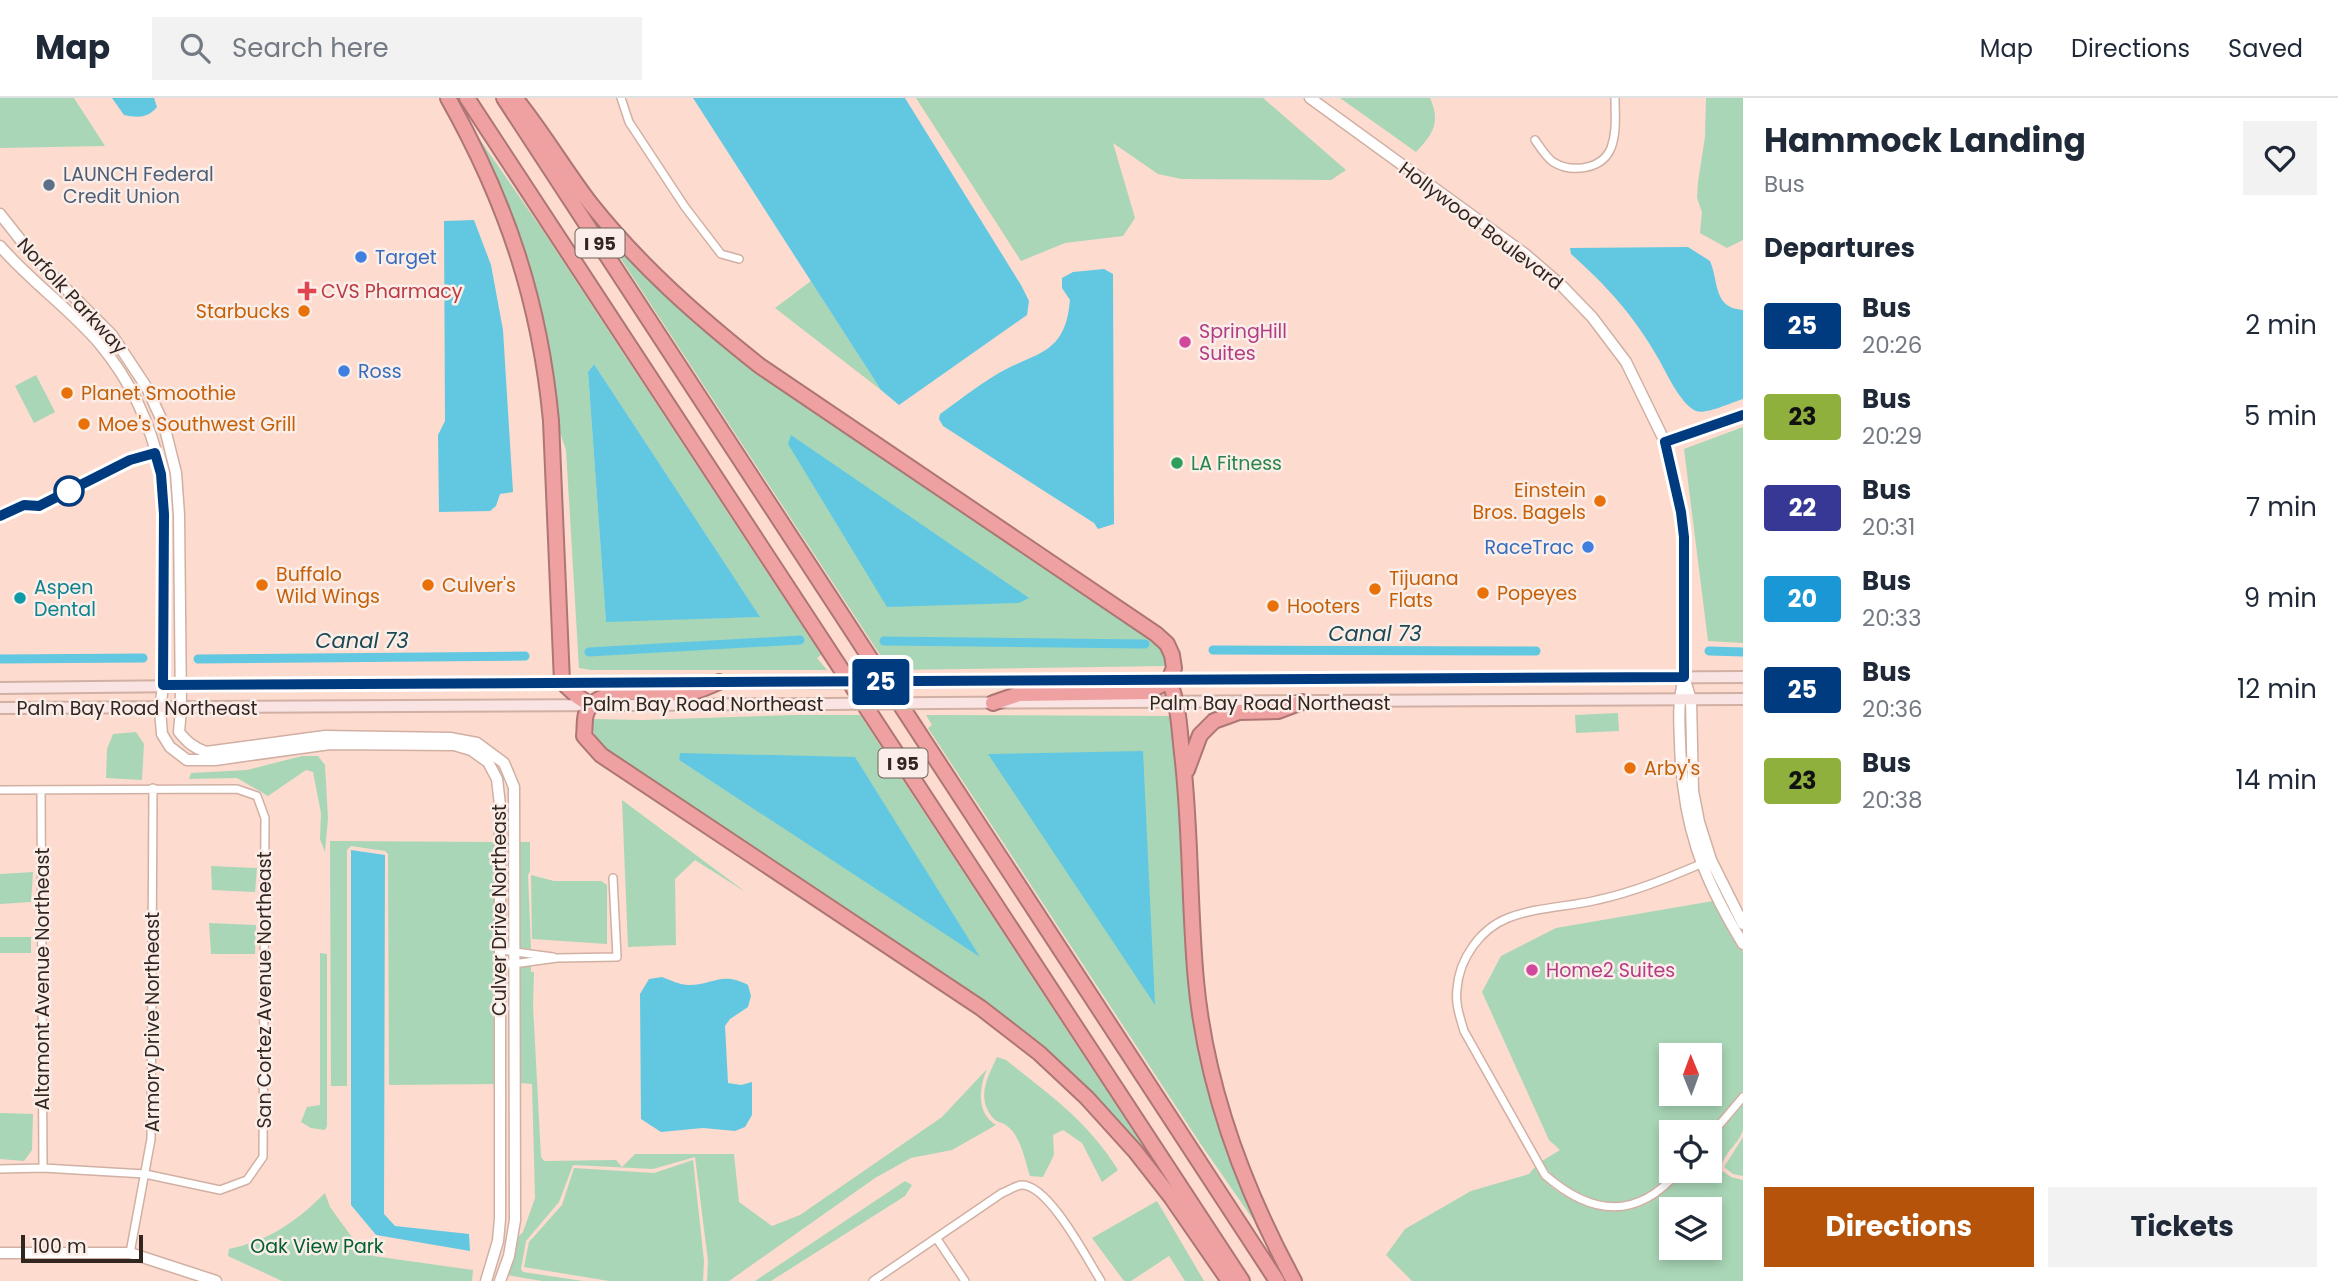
<!DOCTYPE html>
<html lang="en">
<head>
<meta charset="utf-8">
<style>
	:root { --surface:#fff; --page:#f2f2f3; --text:#1f2937; --muted:#747a83; --line:#e0e1e3; --accent:#b45309 }
	body { margin:0; font-family:Poppins,sans-serif; background:var(--page); color:var(--text); height:100vh; display:flex; flex-direction:column; font-size:26px; white-space:nowrap }
	* { box-sizing:border-box; margin:0 }
	p { font-size:23px; color:var(--muted) }
	.icon { flex:none; width:38px; height:38px; fill:none; stroke:currentColor; stroke-width:2; stroke-linecap:round; stroke-linejoin:round }
	.map { position:relative; flex:1; overflow:hidden }
	.side { display:flex; flex-direction:column; background:var(--surface); width:595px }
	.side>* { flex:none }
	.badge { padding:0 14px; border-radius:5px; font-size:24px; line-height:46px }
	.needle { width:46px; rotate:359deg }
	.buttons { position:absolute; left:1659px; top:945px; display:grid; gap:14px }
	.buttons a { display:grid; place-items:center; width:63px; height:63px; border-radius:0px; background:var(--surface); box-shadow:0 4px 10px #0003; font-size:35px }
	.scale { position:absolute; left:21px; bottom:18px; width:122px; box-sizing:border-box; padding-left:7px; border:4px solid #322621; border-top:0; font-size:19px; line-height:24px; white-space:nowrap; color:#322621; -webkit-text-stroke:5px #fbede8; paint-order:stroke }
	.map>.badge { position:absolute; translate:-50% -50%; box-shadow:0 0 0 4px #fff }
	h2 { padding:0 21px; font-size:26px; line-height:63px }
	.round { display:grid; place-items:center; flex:none; width:74px; height:74px; border-radius:0px; background:var(--page) }
	.headline { display:flex; align-items:center; justify-content:space-between; height:119px; padding:0 21px }
	h1 { font-size:33px; font-weight:700; line-height:52px }
	.primary-button { display:flex; gap:14px; margin-top:auto; padding:14px 21px }
	.primary-button a { flex:1; height:80px; border-radius:0px; background:var(--accent); color:#fff; font-size:28px; font-weight:700; line-height:80px; text-align:center }
	.primary-button a+a { background:var(--page); color:var(--text) }
	ul { padding:0; list-style:none }
	li { display:flex; align-items:center; gap:21px; height:91px; padding:0 21px }
	li div { flex:1 }
	li b { display:block; font-size:26px }
	li em { font-style:normal }
	li .badge { min-width:77px; font-weight:700; text-align:center }
	header { display:flex; align-items:center; gap:42px; box-sizing:border-box; height:98px; padding:0 35px; background:var(--surface); border-bottom:2px solid var(--line) }
	header strong { font-size:33px }
	nav { display:flex; gap:38px; margin-inline-start:auto; font-size:24px }
	.search { width:490px; height:63px; background:var(--page); display:flex; align-items:center; gap:18px; box-sizing:border-box; padding:0 24px; border-radius:0px; color:var(--muted); font-size:26px }
	main { display:flex; flex:1; min-height:0 }
	.map>svg:first-child { display:block }
</style>
</head>
<body>
<header>
<strong>Map</strong>
<div class="search"><svg class="icon" aria-label="search" viewBox="0 0 24 24"><circle cx="10" cy="10" r="6"/><path d="M15 15l6 6"/></svg>Search here</div>
<nav><a>Map</a><a>Directions</a><a>Saved</a></nav>
</header>
<main>
<div class="map">
<svg width="1743" height="1183" viewBox="0 0 1743 1183">
	<rect width="100%" height="100%" fill="#fddbce"/>
	<!-- green -->
	<path fill="#a9d6b7" fill-rule="evenodd" d="M 0,0 L 74,0 L 105,48 L 0,50 Z
		M 916,0 L 1263,0 L 1346,72 L 1331,82 L 1181,81 L 1158,76 L 1113,45 L 1135,120 L 1123,138 L 1065,145 L 1021,163 Z
		M 1340,0 L 1430,0 C 1441,24 1433,36 1416,54 Z
		M 1706,0 L 1743,0 L 1743,142 L 1727,150 L 1700,135 L 1702,114 L 1697,100 L 1698,84 L 1705,39 Z
		M 476,36 L 543,133 L 821,557 L 817,560 L 827,572 L 591,572 L 579,570 L 566,352 L 555,320 L 547,253 ZM 594,266 L 759,518 L 759,519 L 606,523 L 588,274 Z
		M 587,109 L 657,185 L 1060,479 L 1154,543 L 1163,555 L 1165,568 L 890,572 Z
		M 811,183 L 881,292 L 775,210 Z
		M 36,277 L 55,314 L 34,325 L 15,288 Z
		M 1743,329 L 1743,545 L 1708,543 L 1684,351 Z
		M 1618,615 L 1619,633 L 1576,635 L 1575,617 Z
		M 795,617 L 860,617 L 1154,1065 L 1151,1066 L 1080,987 L 626,665 C 611,654 588,643 594,621 L 642,622 ZM 680,656 L 979,857 L 679,662 Z
		M 926,617 L 1175,618 L 1182,797 L 1189,820 L 1194,897 L 1266,1140 L 1200,1045 L 928,630 L 932,627 Z
		M 136,634 L 144,646 L 142,682 L 106,680 L 107,651 L 113,636 Z
		M 302,658 L 318,658 L 325,667 L 328,720 L 325,754 L 320,741 L 321,715 L 313,674 L 306,672 L 268,698 L 237,680 L 189,681 L 191,675 L 247,672 Z
		M 622,702 L 747,795 L 695,762 L 675,781 L 676,847 L 628,849 Z
		M 330,743 L 496,744 L 497,986 L 389,987 L 388,756 L 385,753 L 351,748 L 347,752 L 347,988 L 331,988 Z
		M 518,744 L 530,744 L 530,773 L 528,777 L 531,851 L 518,850 Z
		M 211,768 L 257,770 L 255,794 L 212,792 Z
		M 33,774 L 31,804 L 0,806 L 0,776 Z
		M 531,777 L 554,783 L 601,783 L 607,787 L 607,846 L 532,841 Z
		M 1713,803 L 1743,854 L 1743,993 L 1707,1034 L 1671,1034 L 1671,1073 L 1673,1073 C 1660,1088 1638,1105 1617,1105 C 1588,1105 1556,1088 1542,1063 L 1560,1052 L 1549,1042 L 1482,894 L 1501,858 L 1556,830 ZM 1671,957 L 1710,957 L 1710,996 L 1671,996 Z
		M 209,825 L 256,827 L 255,856 L 211,856 Z
		M 0,839 L 31,839 L 31,855 L 0,855 Z
		M 320,855 L 327,856 L 327,1028 L 325,1032 L 311,1030 L 301,1024 L 307,1009 L 320,1007 Z
		M 531,868 L 531,874 L 534,874 L 533,907 L 541,1059 L 544,1063 L 616,1062 L 622,1069 L 635,1056 L 734,1056 L 739,1104 L 772,1128 L 800,1117 L 942,1019 L 987,971 C 979,990 976,1015 996,1027 L 952,1052 L 911,1060 L 875,1080 L 729,1183 L 707,1183 L 708,1163 L 695,1059 L 653,1071 L 573,1067 L 559,1104 L 526,1143 L 521,1171 L 523,1174 L 583,1183 L 542,1183 L 507,1177 L 516,1141 L 523,1134 L 535,1100 L 532,986 L 519,985 L 518,870 Z
		M 997,959 L 1006,962 C 1050,997 1088,1023 1118,1072 L 1102,1084 L 1082,1045 L 1063,1032 L 1053,1037 L 1054,1057 L 1043,1079 L 1030,1078 C 1025,1063 1021,1038 1007,1028 C 1003,1024 997,1025 993,1020 C 976,999 987,981 997,959 Z
		M 1743,1006 C 1743,1014 1743,1023 1743,1031 C 1740,1046 1722,1055 1721,1072 L 1731,1079 L 1743,1082 L 1743,1183 L 1412,1183 L 1386,1157 L 1405,1131 L 1471,1093 L 1529,1076 L 1535,1069 C 1544,1084 1555,1093 1571,1101 C 1619,1125 1651,1112 1685,1073 L 1710,1073 L 1710,1044 ZM 1710,1111 L 1710,1150 L 1671,1150 L 1671,1111 Z
		M 0,1015 L 33,1016 L 32,1052 L 24,1063 L 0,1061 Z
		M 1743,1039 L 1743,1078 L 1733,1076 L 1724,1069 Z
		M 693,1062 L 704,1163 L 703,1183 L 609,1183 L 524,1169 L 529,1144 L 562,1107 L 574,1070 L 654,1075 Z
		M 905,1083 L 912,1087 L 905,1098 L 771,1183 L 755,1183 Z
		M 325,1095 L 330,1109 L 351,1138 L 373,1158 L 473,1172 L 472,1183 L 282,1183 L 228,1158 L 229,1151 C 268,1143 296,1124 325,1095 Z
		M 1157,1103 L 1204,1183 L 1185,1183 L 1169,1158 L 1131,1183 L 1124,1183 L 1092,1140 Z"/>
	<!-- water -->
	<path fill="#62c8e1" d="M 112,0 L 154,0 L 157,9 C 148,20 138,20 124,17 Z
		M 693,0 L 905,0 L 1021,187 L 1029,203 L 1027,217 L 899,307 L 881,292 Z
		M 474,122 L 491,167 L 503,232 L 513,394 L 500,396 L 496,408 L 490,413 L 439,414 L 438,337 L 445,323 L 444,123 Z
		M 1688,149 L 1710,163 C 1719,184 1713,210 1743,212 L 1743,301 C 1733,304 1705,317 1696,313 C 1681,307 1666,274 1658,260 C 1634,218 1607,188 1571,156 L 1570,150 Z
		M 1104,171 L 1113,176 L 1114,426 L 1098,431 L 1094,425 L 943,328 L 939,321 L 940,316 C 958,303 976,289 994,278 C 1034,253 1065,260 1070,202 L 1062,190 L 1062,180 L 1073,174 Z
		M 594,266 L 760,519 L 606,524 L 588,274 Z
		M 791,337 L 1029,500 L 1019,505 L 887,509 L 788,346 Z
		M 1143,653 L 1155,907 L 988,656 Z
		M 680,655 L 855,659 L 980,859 L 679,662 Z
		M 351,752 L 385,757 L 384,1116 L 395,1128 L 469,1136 L 470,1153 L 376,1137 L 351,1107 Z
		M 662,879 C 670,882 680,887 689,887 C 714,887 721,873 748,887 L 751,898 L 748,909 L 730,921 L 725,928 L 728,985 L 741,987 L 752,984 L 752,1017 L 745,1029 L 735,1033 L 703,1030 L 661,1034 L 641,1021 L 640,896 L 649,881 Z"/>
	<g fill="none" stroke-linecap="round" stroke-linejoin="round">
		<!-- canal -->
		<path stroke="#62c8e1" stroke-width="9" d="M 884,543 L 1145,546
			M 1213,552 L 1536,553
			M 1709,553 L 1743,554
			M 589,554 L 800,542
			M 0,561 L 143,560
			M 198,561 L 525,558"/>
		<defs>
			<path id="minor" d="M 621,0 L 629,24 L 685,109 L 721,156 L 739,161
				M 1535,42 C 1540,49 1546,59 1553,64 C 1571,75 1602,72 1611,50 C 1617,34 1615,17 1615,0
				M 0,692 L 237,691 L 257,698 L 265,720 L 263,1059 L 247,1082 L 220,1092 L 145,1076 L 43,1070 L 0,1071
				M 41,692 L 43,1070
				M 500,852 L 553,859
				M 500,865 L 513,866 L 557,860 L 617,859 L 613,780
				M 1710,1038 L 1743,999
				M 1679,1073 C 1637,1122 1592,1118 1545,1077 L 1464,933 C 1460,919 1455,906 1457,891 C 1459,861 1480,831 1508,820 C 1536,809 1568,809 1597,802 C 1634,794 1668,780 1703,765
				M 937,1141 L 965,1183
				M 130,1155 L 151,1041 L 153,690
				M 873,1183 L 1002,1095 C 1008,1093 1016,1087 1022,1087 C 1049,1087 1087,1161 1101,1183"/>
			<path id="tertiary" d="M 1310,0 L 1525,156 L 1562,188 L 1592,219 L 1626,264 L 1665,344 L 1681,414 L 1684,439 L 1684,579 L 1691,602 L 1693,693 L 1699,724 L 1711,762 L 1743,826
				M 0,116 L 34,159 L 112,237 L 147,290 L 164,327 L 176,375 L 179,417 L 181,611 L 179,634 C 187,644 194,650 206,654 L 325,638 L 450,640 L 477,645 L 504,665 L 514,689 L 515,1122 L 509,1158 L 500,1183
				M 0,148 C 30,183 69,210 99,245 C 130,282 151,326 161,374 C 166,401 164,431 164,459 C 164,502 164,545 163,588 L 160,611 L 162,636 L 170,649 L 187,662 L 215,662 L 330,646 L 454,647 L 471,652 L 488,664 L 497,681 L 500,707 L 500,1121 L 498,1143 L 486,1183
				M 1684,580 C 1678,602 1679,621 1680,644 C 1682,725 1701,777 1743,846
				M 0,1155 L 130,1155 L 216,1183"/>
			<path id="secondary" d="M 922,584 L 1743,579
				M 0,590 L 562,584 L 814,585
				M 936,605 L 1743,601
				M 0,610 L 828,606"/>
			<path id="motorway" d="M 448,0 C 507,105 540,204 551,323 L 562,584 L 577,598 L 591,607
				M 467,0 L 1242,1183
				M 504,0 L 1277,1183
				M 515,0 C 542,33 564,71 590,105 C 640,168 697,218 760,268 L 1156,536 L 1167,546 L 1172,557 L 1174,570 L 1169,582 L 1149,594 L 1019,596 L 993,605
				M 1169,582 C 1179,608 1179,628 1182,655 C 1191,730 1189,807 1196,883 C 1206,990 1243,1089 1294,1183
				M 719,584 C 709,588 698,594 688,595 C 661,598 597,583 586,616 C 584,623 585,631 584,638 L 601,657 L 981,910 L 1039,955 L 1087,1000 L 1135,1053 L 1171,1099 L 1229,1183
				M 1187,672 L 1200,637 L 1214,623 L 1239,614 L 1278,613 L 1302,604"/>
		</defs>
		<!-- minor casing -->
		<use href="#minor" stroke="#d1b0a4" stroke-width="10"/>
		<!-- tertiary casing -->
		<use href="#tertiary" stroke="#d1b0a4" stroke-width="13"/>
		<!-- secondary casing -->
		<use href="#secondary" stroke="#d1b0a4" stroke-width="14"/>
		<!-- motorway casing -->
		<use href="#motorway" stroke="#ad7674" stroke-width="18"/>
		<!-- minor -->
		<use href="#minor" stroke="#fff" stroke-width="7"/>
		<!-- tertiary -->
		<use href="#tertiary" stroke="#fff" stroke-width="10"/>
		<!-- secondary -->
		<use href="#secondary" stroke="#fae3e3" stroke-width="10"/>
		<!-- motorway -->
		<use href="#motorway" stroke="#efa1a1" stroke-width="14"/>
		<defs>
			<path id="secondary-bridge" d="M 814,585 L 922,584
				M 828,606 L 936,605"/>
		</defs>
		<!-- secondary-bridge casing -->
		<use href="#secondary-bridge" stroke="#d1b0a4" stroke-width="14" stroke-linecap="butt"/>
		<!-- secondary-bridge -->
		<use href="#secondary-bridge" stroke="#fae3e3" stroke-width="10"/>
	</g>
	<g fill="none" stroke-linecap="round" stroke-linejoin="round">
		<defs>
			<path id="line" d="M 0,418 L 24,407 L 39,408 L 130,362 L 155,355 L 161,376 L 164,416 L 163,587 L 1684,579 L 1684,439 L 1681,414 L 1665,344 L 1743,317"/>
		</defs>
		<!-- line casing -->
		<use href="#line" stroke="#fff" stroke-width="16"/>
		<!-- line -->
		<use href="#line" stroke="#003b80" stroke-width="10"/>
	</g>
	<!-- markers -->
	<circle fill="#5c6f8a" stroke="#fbede8" stroke-width="2.5" cx="49" cy="87" r="7"/>
	<g fill="#3f7fe0" stroke="#fbede8" stroke-width="2.5">
		<circle cx="361" cy="159" r="7"/>
		<circle cx="344" cy="273" r="7"/>
		<circle cx="1588" cy="449" r="7"/>
	</g>
	<path fill="#e0444e" stroke="#fbede8" stroke-width="2.5" d="M303.5 182.5h7v7h7v7h-7v7h-7v-7h-7v-7h7z"/>
	<g fill="#e8710a" stroke="#fbede8" stroke-width="2.5">
		<circle cx="304" cy="213" r="7"/>
		<circle cx="67" cy="295" r="7"/>
		<circle cx="84" cy="326" r="7"/>
		<circle cx="1600" cy="403" r="7"/>
		<circle cx="262" cy="487" r="7"/>
		<circle cx="428" cy="487" r="7"/>
		<circle cx="1375" cy="491" r="7"/>
		<circle cx="1483" cy="495" r="7"/>
		<circle cx="1273" cy="508" r="7"/>
		<circle cx="1630" cy="670" r="7"/>
	</g>
	<g fill="#d1479c" stroke="#fbede8" stroke-width="2.5">
		<circle cx="1185" cy="244" r="7"/>
		<circle cx="1532" cy="872" r="7"/>
	</g>
	<circle fill="#2e9e5b" stroke="#fbede8" stroke-width="2.5" cx="1177" cy="365" r="7"/>
	<circle fill="#fff" stroke="#003b80" stroke-width="3.5" cx="69" cy="393" r="14"/>
	<circle fill="#0f9aa8" stroke="#fbede8" stroke-width="2.5" cx="20" cy="500" r="7"/>
	<g text-anchor="middle" dominant-baseline="central" stroke-width="5" stroke-linejoin="round" paint-order="stroke">
		<!-- shield labels -->
		<g fill="#fbede8" stroke="#6e625d" stroke-width="2">
			<rect x="575.5" y="130.5" width="49" height="29" rx="5"/>
			<rect x="878.5" y="650.5" width="49" height="29" rx="5"/>
		</g>
		<g font-size="18" font-weight="bold" fill="#322621">
			<text x="600" y="145">I 95</text>
			<text x="903" y="665">I 95</text>
		</g>
		<!-- service labels -->
		<g font-size="19" fill="#4e5e75" stroke="#fbede8" text-anchor="start">
			<text x="63" y="76">LAUNCH Federal<tspan x="63" dy="22">Credit Union</tspan></text>
		</g>
		<!-- street labels -->
		<g font-size="19" fill="#322621" stroke="#fbede8">
			<text transform="translate(1481 128) rotate(37)">Hollywood Boulevard</text>
			<text transform="translate(72 198) rotate(47)">Norfolk Parkway</text>
			<text x="1270" y="605">Palm Bay Road Northeast</text>
			<text x="703" y="606">Palm Bay Road Northeast</text>
			<text x="137" y="610">Palm Bay Road Northeast</text>
			<text transform="translate(499 812) rotate(-90)">Culver Drive Northeast</text>
			<text transform="translate(42 881) rotate(-90)">Altamont Avenue Northeast</text>
			<text transform="translate(264 892) rotate(-90)">San Cortez Avenue Northeast</text>
			<text transform="translate(152 924) rotate(-90)">Armory Drive Northeast</text>
		</g>
		<!-- shop labels -->
		<g font-size="19" fill="#366cbe" stroke="#fbede8" text-anchor="start">
			<text x="375" y="159">Target</text>
			<text x="358" y="273">Ross</text>
			<text x="1574" y="449" text-anchor="end">RaceTrac</text>
		</g>
		<!-- health labels -->
		<g font-size="19" fill="#be3a42" stroke="#fbede8" text-anchor="start">
			<text x="321" y="193">CVS Pharmacy</text>
		</g>
		<!-- food labels -->
		<g font-size="19" fill="#c56008" stroke="#fbede8" text-anchor="start">
			<text x="290" y="213" text-anchor="end">Starbucks</text>
			<text x="81" y="295">Planet Smoothie</text>
			<text x="98" y="326">Moe's Southwest Grill</text>
			<text x="1586" y="392" text-anchor="end">Einstein<tspan x="1586" dy="22">Bros. Bagels</tspan></text>
			<text x="276" y="476">Buffalo<tspan x="276" dy="22">Wild Wings</tspan></text>
			<text x="1389" y="480">Tijuana<tspan x="1389" dy="22">Flats</tspan></text>
			<text x="442" y="487">Culver's</text>
			<text x="1497" y="495">Popeyes</text>
			<text x="1287" y="508">Hooters</text>
			<text x="1644" y="670">Arby's</text>
		</g>
		<!-- hotel labels -->
		<g font-size="19" fill="#b23c85" stroke="#fbede8" text-anchor="start">
			<text x="1199" y="233">SpringHill<tspan x="1199" dy="22">Suites</tspan></text>
			<text x="1546" y="872">Home2 Suites</text>
		</g>
		<!-- leisure labels -->
		<g font-size="19" fill="#27864d" stroke="#fbede8" text-anchor="start">
			<text x="1191" y="365">LA Fitness</text>
		</g>
		<!-- culture labels -->
		<g font-size="19" fill="#0d838f" stroke="#fbede8" text-anchor="start">
			<text x="34" y="489">Aspen<tspan x="34" dy="22">Dental</tspan></text>
		</g>
		<!-- park labels -->
		<g font-size="19" fill="#035f33" stroke="#fbede8">
			<text x="317" y="1148">Oak View Park</text>
		</g>
		<!-- water labels -->
		<g font-size="21" font-style="italic" fill="#1b4954" stroke="#fbede8">
			<text x="1375" y="535">Canal 73</text>
			<text x="362" y="542">Canal 73</text>
		</g>
	</g>
</svg>
<div class="buttons">
<a><svg class="needle" viewBox="-14 -14 28 28"><path d="M0-13l5 13h-10z" fill="#e53935"/><path d="M0 13l5-13h-10z" fill="#747a83"/></svg></a>
<a><svg class="icon" aria-label="locate" viewBox="0 0 24 24"><circle cx="12" cy="12" r="6"/><path d="M12 2v4M12 18v4M2 12h4M18 12h4"/></svg></a>
<a><svg class="icon" aria-label="layers" viewBox="0 0 24 24"><path d="M12 4l9 5-9 5-9-5zM3 14l9 5 9-5"/></svg></a>
</div>
<div class="scale">100 m</div>
<b class="badge" style="left:881px;top:584px;background:#003b80;color:#fff">25</b>
</div>
<section class="side">
<div class="headline"><div><h1>Hammock Landing</h1><p>Bus</p></div><a class="round"><svg class="icon" aria-label="heart" viewBox="0 0 24 24"><path d="M12 20l-8-8c-3-5 5-10 8-4 3-6 11-1 8 4z"/></svg></a></div>
<h2>Departures</h2>
<ul>
<li><span class="badge" style="background:#003b80;color:#fff">25</span><div><b>Bus</b><p>20:26</p></div><em>2 min</em></li>
<li><span class="badge" style="background:#90b03e;color:#111">23</span><div><b>Bus</b><p>20:29</p></div><em>5 min</em></li>
<li><span class="badge" style="background:#373896;color:#fff">22</span><div><b>Bus</b><p>20:31</p></div><em>7 min</em></li>
<li><span class="badge" style="background:#1998d5;color:#fff">20</span><div><b>Bus</b><p>20:33</p></div><em>9 min</em></li>
<li><span class="badge" style="background:#003b80;color:#fff">25</span><div><b>Bus</b><p>20:36</p></div><em>12 min</em></li>
<li><span class="badge" style="background:#90b03e;color:#111">23</span><div><b>Bus</b><p>20:38</p></div><em>14 min</em></li>
</ul>
<div class="primary-button"><a>Directions</a><a>Tickets</a></div>
</section>
</main>
</body>
</html>
